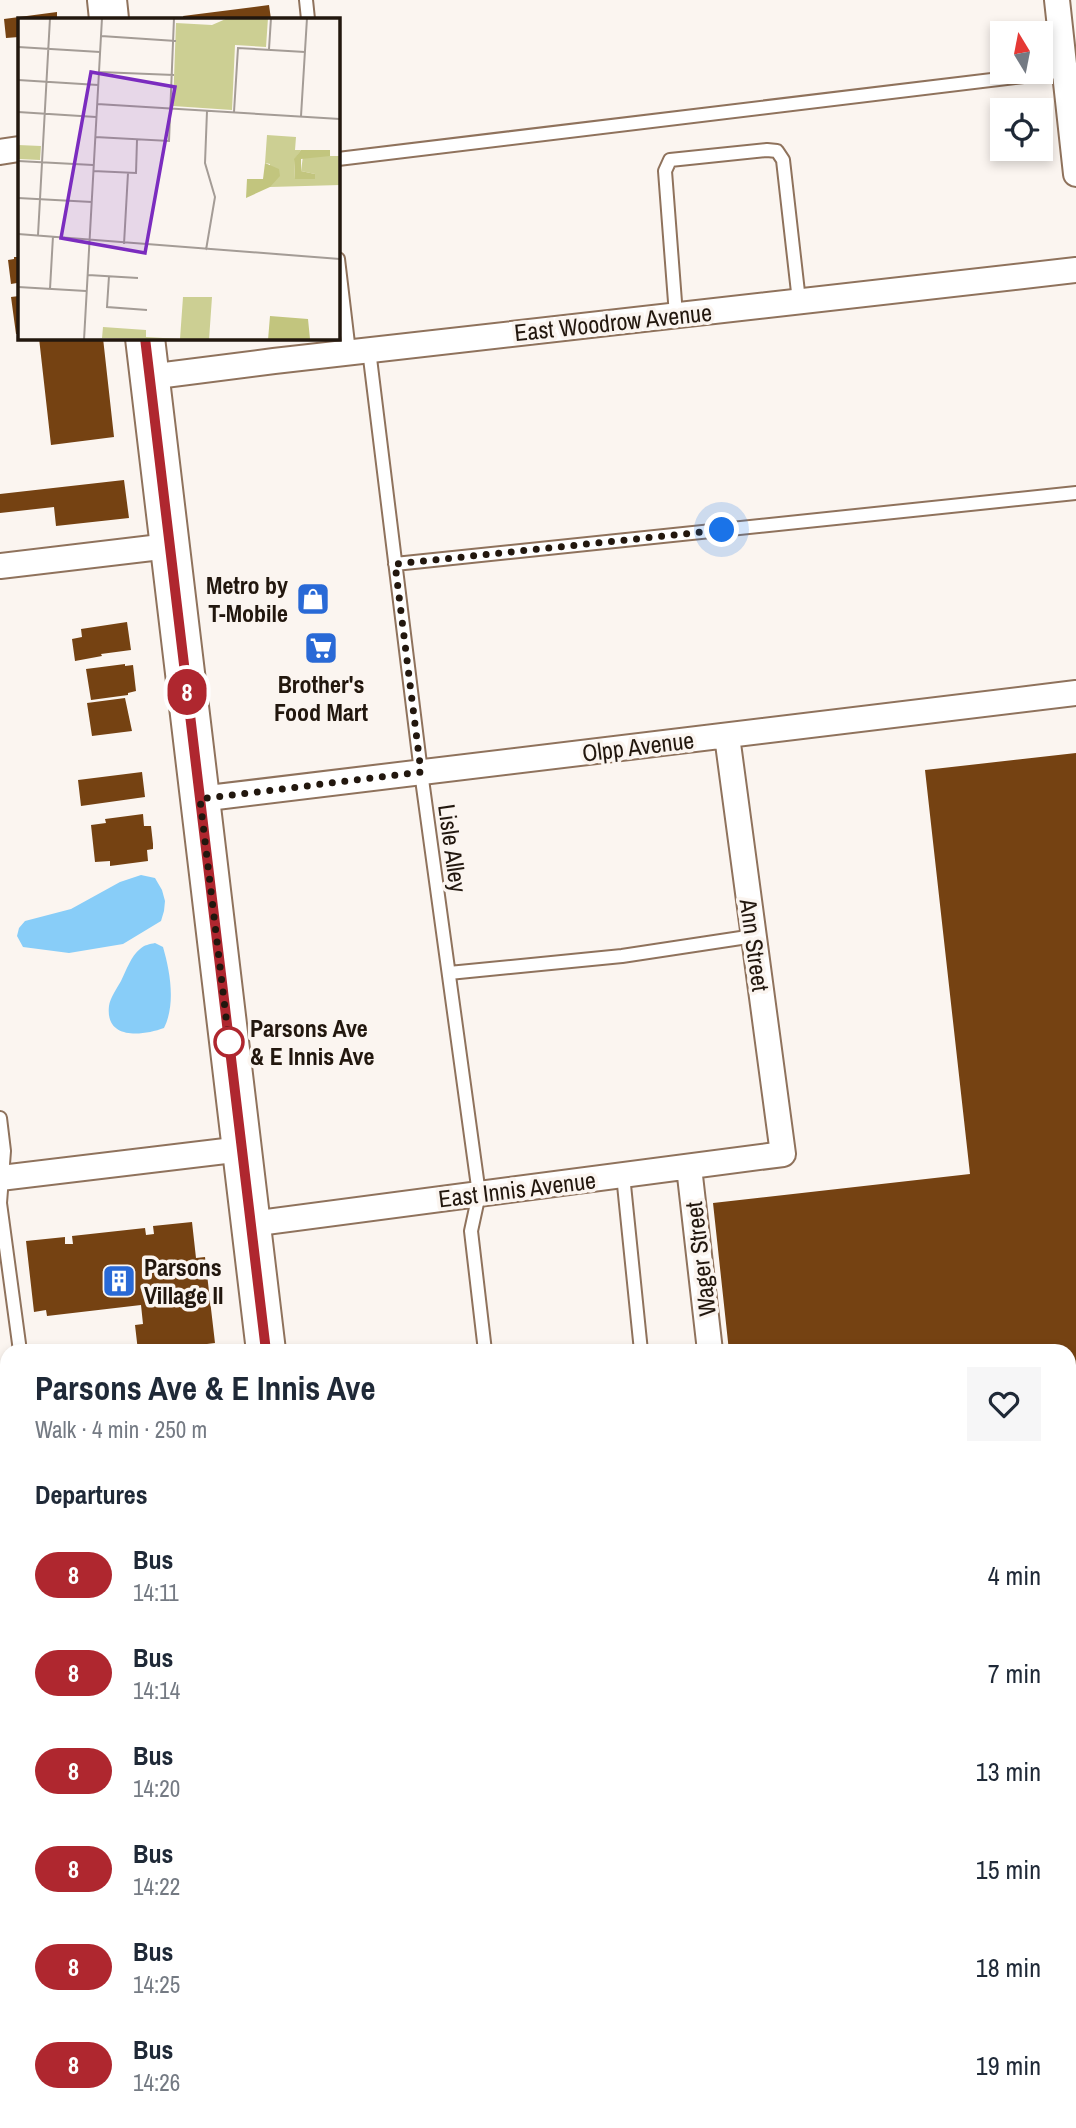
<!DOCTYPE html>
<html lang="en">
<head>
<meta charset="utf-8">
<style>
	:root { --surface:#fff; --page:#f6f6f7; --text:#1f2937; --muted:#747a83 }
	body { margin:0; font-family:"Archivo Narrow",sans-serif; background:var(--page); color:var(--text); height:100vh; display:flex; flex-direction:column; font-size:26px; white-space:nowrap }
	* { box-sizing:border-box; margin:0 }
	p { font-size:23px; color:var(--muted) }
	.icon { flex:none; width:38px; height:38px; fill:none; stroke:currentColor; stroke-width:2; stroke-linecap:round; stroke-linejoin:round }
	.map { position:relative; flex:1; overflow:hidden }
	.drawer { position:absolute; left:0px; top:1344px; width:1076px; height:784px; display:flex; flex-direction:column; background:var(--surface); border-radius:21px 21px 0 0; box-shadow:0 4px 10px #0003 }
	.drawer>* { flex:none }
	.badge { padding:0 14px; border-radius:23px; font-size:24px; line-height:46px }
	.needle { width:46px; rotate:350deg }
	.controls { position:absolute; left:990px; top:21px; display:grid; gap:14px }
	.controls a { display:grid; place-items:center; width:63px; height:63px; border-radius:0px; background:var(--surface); box-shadow:0 4px 10px #0003; font-size:35px }
	.you { position:absolute; width:35px; height:35px; margin:-18px; border:5px solid #fff; border-radius:50%; background:#1a73e8; box-shadow:0 0 0 10px #1a73e833 }
	.map>.badge { position:absolute; translate:-50% -50%; box-shadow:0 0 0 4px #fff }
	h2 { padding:0 35px; font-size:26px; line-height:63px }
	.round { display:grid; place-items:center; flex:none; width:74px; height:74px; border-radius:0px; background:var(--page) }
	.overview { display:flex; align-items:center; justify-content:space-between; height:119px; padding:0 35px }
	h1 { font-size:33px; font-weight:700; line-height:52px }
	ul { padding:0; list-style:none }
	li { display:flex; align-items:center; gap:21px; height:98px; padding:0 35px }
	li div { flex:1 }
	li b { display:block; font-size:26px }
	li em { font-style:normal }
	li .badge { min-width:77px; font-weight:700; text-align:center }
	.map>svg:first-child { display:block }
</style>
</head>
<body>
<div class="map">
<svg width="1076" height="2128" viewBox="0 0 1076 2128">
	<rect width="100%" height="100%" fill="#fbf5f0"/>
	<!-- water -->
	<path fill="#88cdf8" d="M 141,875 L 155,878 L 162,890 L 165,901 L 164,911 L 161,921 L 123,944 L 69,953 L 23,947 L 17,936 L 19,928 L 25,921 L 71,909 L 120,882 Z
		M 155,943 L 163,947 C 170,971 176,1004 164,1028 C 142,1036 105,1040 109,1006 C 110,998 117,988 121,981 C 126,971 131,956 140,949 C 144,945 150,944 155,943 Z"/>
	<!-- building -->
	<path fill="#754212" d="M 269,5 L 271,19 L 184,19 L 183,16 Z
		M 57,12 L 57,19 L 19,19 L 19,37 L 6,38 L 4,19 Z
		M 14,257 L 19,257 L 19,290 L 17,283 L 11,284 L 8,260 L 14,259 Z
		M 19,296 L 19,334 L 16,334 L 11,297 Z
		M 39,338 L 103,338 L 114,437 L 51,445 Z
		M 124,480 L 129,518 L 56,526 L 54,507 L 0,513 L 0,494 Z
		M 127,622 L 131,650 L 101,654 L 102,656 L 75,661 L 72,639 L 82,637 L 81,629 Z
		M 125,664 L 125,666 L 133,665 L 136,691 L 128,693 L 128,695 L 91,700 L 86,669 Z
		M 125,698 L 132,731 L 92,736 L 87,703 Z
		M 1076,753 L 1076,2025 L 1069,2026 L 1069,1351 L 729,1351 L 713,1203 L 970,1174 L 925,770 Z
		M 142,772 L 145,797 L 81,806 L 78,780 Z
		M 143,814 L 144,826 L 151,826 L 153,844 L 153,849 L 147,850 L 148,861 L 110,866 L 110,861 L 95,862 L 91,825 L 106,823 L 105,819 Z
		M 192,1222 L 196,1258 L 205,1257 L 215,1343 L 207,1344 L 207,1351 L 138,1351 L 135,1325 L 143,1324 L 141,1305 L 47,1316 L 46,1310 L 34,1312 L 26,1241 L 65,1237 L 65,1244 L 73,1244 L 72,1236 L 145,1228 L 146,1235 L 154,1234 L 153,1226 Z
		M 105,2121 L 105,2128 L 72,2128 L 71,2125 Z
		M 220,2121 L 320,2121 L 320,2126 L 221,2128 Z"/>
	<g fill="none" stroke-linecap="round" stroke-linejoin="round">
		<defs>
			<path id="service" d="M 306,0 L 308,19
				M 338,159 L 1065,71
				M 338,259 L 349,352
				M 676,315 L 665,171 L 670,160 L 767,150 L 777,151 L 783,160 L 799,301
				M 369,350 L 421,772 L 479,1194 L 471,1231 L 485,1351
				M 395,564 L 1076,493
				M 449,973 L 622,956 L 754,936
				M 0,1118 L 4,1151 L 0,1203 L 20,1351
				M 623,1175 L 641,1351
				M 120,2121 L 121,2128
				M 839,2121 L 839,2128
				M 1032,2121 L 1033,2128
				M 577,2128 L 577,2121"/>
			<path id="minor" d="M 1057,0 L 1076,174
				M 0,152 L 19,149
				M 149,377 L 274,361 L 1076,270
				M 0,566 L 169,546
				M 200,799 L 1076,693
				M 689,1167 L 710,1351
				M 0,1178 L 242,1149
				M 251,1224 L 783,1154 L 727,736
				M 0,1642 L 7,1641
				M 0,2102 L 7,2101"/>
			<path id="tertiary" d="M 1069,2047 L 1076,2046"/>
			<path id="primary" d="M 107,0 L 109,19
				M 145,338 L 266,1351
				M 360,2121 L 360,2128"/>
		</defs>
		<!-- service casing -->
		<use href="#service" stroke="#8f725c" stroke-width="16"/>
		<!-- minor casing -->
		<use href="#minor" stroke="#8f725c" stroke-width="28"/>
		<!-- tertiary casing -->
		<use href="#tertiary" stroke="#8f725c" stroke-width="33"/>
		<!-- primary casing -->
		<use href="#primary" stroke="#8f725c" stroke-width="42"/>
		<!-- service -->
		<use href="#service" stroke="#fff" stroke-width="12"/>
		<!-- minor -->
		<use href="#minor" stroke="#fff" stroke-width="24"/>
		<!-- tertiary -->
		<use href="#tertiary" stroke="#fff" stroke-width="30"/>
		<!-- primary -->
		<use href="#primary" stroke="#fff" stroke-width="38"/>
	</g>
	<g fill="none" stroke-linecap="round" stroke-linejoin="round">
		<defs>
			<path id="line" d="M 145,338 L 266,1351"/>
		</defs>
		<!-- line casing -->
		<use href="#line" stroke="#fff" stroke-width="16"/>
		<!-- line -->
		<use href="#line" stroke="#af272f" stroke-width="10"/>
		<!-- walk -->
		<path stroke="#22170e" stroke-width="7" stroke-dasharray="0 12.6" d="M 229,1042 L 200,799 L 421,772 L 395,564 L 722,530"/>
	</g>
	<!-- icons -->
	<defs>
		<symbol id="shop-square" viewBox="-11 -11 22 22"><rect x="-9" y="-9" width="18" height="18" rx="4" fill="#2969d6" stroke="#fbf5f0"/><path d="M-5-2.5h2.3a2.7 3.5 0 0 1 5.4 0H5L5.5 6h-11ZM-1.5-2.5h3a1.5 2.3 0 0 0-3 0Z" fill="#fff"/></symbol>
		<symbol id="supermarket-square" viewBox="-11 -11 22 22"><rect x="-9" y="-9" width="18" height="18" rx="4" fill="#2969d6" stroke="#fbf5f0"/><path d="M-6-5.5h2.5l.6 2H6L4.5 2H-2.5L-4.4-4H-6ZM-1.5 3.2a1.3 1.3 0 1 0 .1 0ZM3 3.2a1.3 1.3 0 1 0 .1 0Z" fill="#fff"/></symbol>
		<symbol id="building-square" viewBox="-11 -11 22 22"><rect x="-9" y="-9" width="18" height="18" rx="4" fill="#2969d6" stroke="#fbf5f0"/><path d="M-4-6H4V6H1V3H-1V6H-4ZM-2.5-4.3h1.7v1.8h-1.7ZM.8-4.3h1.7v1.8H.8ZM-2.5-1h1.7V.8h-1.7ZM.8-1h1.7V.8H.8Z" fill="#fff"/></symbol>
	</defs>
	<g fill-rule="evenodd">
		<use href="#shop-square" x="294" y="580" width="38" height="38"/>
		<use href="#supermarket-square" x="302" y="629" width="38" height="38"/>
		<use href="#building-square" x="100" y="1262" width="38" height="38"/>
	</g>
	<!-- markers -->
	<circle fill="#fff" stroke="#af272f" stroke-width="3.5" cx="229" cy="1042" r="14"/>
	<g text-anchor="middle" dominant-baseline="central" stroke-width="7" stroke-linejoin="round" paint-order="stroke">
		<!-- street labels -->
		<g font-size="24" fill="#22170e" stroke="#fbf5f0">
			<text transform="translate(613 322) rotate(-6)">East Woodrow Avenue</text>
			<text transform="translate(638 746) rotate(-7)">Olpp Avenue</text>
			<text transform="translate(453 848) rotate(82)">Lisle Alley</text>
			<text transform="translate(755 945) rotate(82)">Ann Street</text>
			<text transform="translate(517 1189) rotate(-7)">East Innis Avenue</text>
			<text transform="translate(700 1259) rotate(-97)">Wager Street</text>
		</g>
		<!-- poi labels -->
		<g font-size="24" font-weight="bold" fill="#22170e" stroke="#fbf5f0" text-anchor="end">
			<text x="288" y="585">Metro by<tspan x="288" dy="28">T-Mobile</tspan></text>
			<text x="321" y="684" text-anchor="middle">Brother's<tspan x="321" dy="28">Food Mart</tspan></text>
			<text x="144" y="1267" text-anchor="start">Parsons<tspan x="144" dy="28">Village II</tspan></text>
		</g>
		<!-- stop labels -->
		<g font-size="24" font-weight="bold" fill="#22170e" stroke="#fbf5f0" text-anchor="start">
			<text x="250" y="1028">Parsons Ave<tspan x="250" dy="28">&amp; E Innis Ave</tspan></text>
		</g>
	</g>
	<!-- overview -->
	<g transform="translate(18 18)">
		<rect width="322" height="322" fill="#fbf5f0"/>
		<path d="M 210,0 L 250,0 L 248,29 L 217,27 L 214,92 L 155,88 L 158,5 L 194,7 ZM 249,117 L 278,119 L 277,132 L 283,132 L 276,142 L 277,161 L 297,156 L 283,153 L 285,138 L 322,138 L 322,167 L 252,169 L 252,146 L 247,145 ZM 0,127 L 23,128 L 22,142 L 0,141 ZM 165,279 L 194,279 L 191,322 L 84,320 L 85,309 L 128,312 L 128,319 L 162,321 Z" fill="#cccf93"/>
		<path d="M 283,132 L 312,132 L 312,138 L 283,141 L 283,153 L 297,156 L 297,161 L 277,161 L 276,141 ZM 247,145 L 261,151 L 262,158 L 252,169 L 228,180 L 229,161 L 245,161 ZM 252,298 L 290,301 L 292,321 L 320,322 L 250,322 Z" fill="#c2c57e"/>
		<path fill="none" stroke="#a49c96" stroke-width="2" d="M 83,18 L 158,23M 0,29 L 82,34M 251,31 L 253,0M 81,54 L 156,57M 0,62 L 80,67M 79,86 L 322,101M 0,94 L 78,99M 216,94 L 220,30 L 287,34M 283,98 L 289,0M 77,119 L 151,123 L 156,0M 0,143 L 75,147M 75,153 L 118,155 L 119,122M 0,180 L 74,184M 0,216 L 322,241M 20,217 L 32,0M 106,226 L 110,155M 188,232 L 197,179 L 187,145 L 189,93M 70,257 L 120,260M 91,258 L 89,289 L 129,292M 0,269 L 68,273M 32,271 L 35,218M 66,322 L 84,0"/>
		<path fill="#7b2cbf" fill-opacity="0.15" stroke="#7b2cbf" stroke-width="3.5" d="M 73,54 L 157,69 L 127,235 L 43,220 Z"/>
		<rect width="322" height="322" fill="none" stroke="#22170e" stroke-width="3.5"/>
	</g>
</svg>
<div class="controls">
<a><svg class="needle" viewBox="-14 -14 28 28"><path d="M0-13l5 13h-10z" fill="#e53935"/><path d="M0 13l5-13h-10z" fill="#747a83"/></svg></a>
<a><svg class="icon" aria-label="locate" viewBox="0 0 24 24"><circle cx="12" cy="12" r="6"/><path d="M12 2v4M12 18v4M2 12h4M18 12h4"/></svg></a>
</div>
<div class="you" style="left:722px;top:530px"></div>
<b class="badge" style="left:187px;top:692px;background:#af272f;color:#fff">8</b>
<section class="drawer">
<div class="overview"><div><h1>Parsons Ave &amp; E Innis Ave</h1><p>Walk · 4 min · 250 m</p></div><a class="round"><svg class="icon" aria-label="heart" viewBox="0 0 24 24"><path d="M12 20l-8-8c-3-5 5-10 8-4 3-6 11-1 8 4z"/></svg></a></div>
<h2>Departures</h2>
<ul>
<li><span class="badge" style="background:#af272f;color:#fff">8</span><div><b>Bus</b><p>14:11</p></div><em>4 min</em></li>
<li><span class="badge" style="background:#af272f;color:#fff">8</span><div><b>Bus</b><p>14:14</p></div><em>7 min</em></li>
<li><span class="badge" style="background:#af272f;color:#fff">8</span><div><b>Bus</b><p>14:20</p></div><em>13 min</em></li>
<li><span class="badge" style="background:#af272f;color:#fff">8</span><div><b>Bus</b><p>14:22</p></div><em>15 min</em></li>
<li><span class="badge" style="background:#af272f;color:#fff">8</span><div><b>Bus</b><p>14:25</p></div><em>18 min</em></li>
<li><span class="badge" style="background:#af272f;color:#fff">8</span><div><b>Bus</b><p>14:26</p></div><em>19 min</em></li>
</ul>
</section>
</div>
</body>
</html>
